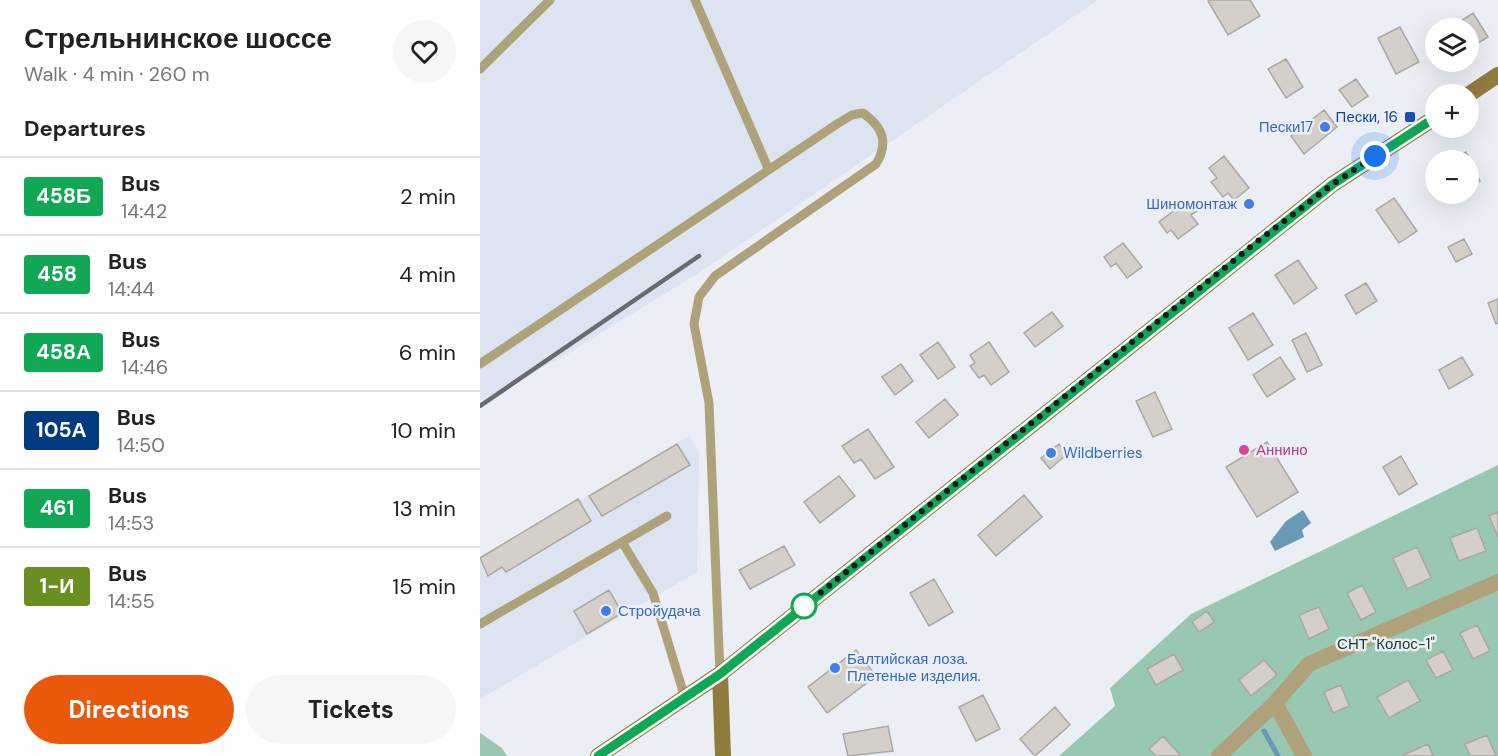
<!DOCTYPE html>
<html lang="en">
<head>
<meta charset="utf-8">
<style>
	:root { --surface:#fff; --page:#f6f6f6; --text:#222; --muted:#767676; --line:#e0e0e0; --accent:#ea580c }
	body { margin:0; font-family:"DM Sans",sans-serif; background:var(--page); color:var(--text); height:100vh; display:flex; flex-direction:column; font-size:22px; white-space:nowrap }
	* { box-sizing:border-box; margin:0 }
	p { font-size:20px; color:var(--muted) }
	.icon { flex:none; width:33px; height:33px; fill:none; stroke:currentColor; stroke-width:2; stroke-linecap:round; stroke-linejoin:round }
	.map { position:relative; flex:1; overflow:hidden }
	.drawer { display:flex; flex-direction:column; background:var(--surface); width:480px }
	.drawer>* { flex:none }
	.badge { padding:0 12px; border-radius:4px; font-size:21px; line-height:39px }
	.controls { position:absolute; left:945px; top:18px; display:grid; gap:12px }
	.controls a { display:grid; place-items:center; width:54px; height:54px; border-radius:50%; background:var(--surface); box-shadow:0 6px 24px #0002; font-size:30px }
	.you { position:absolute; width:30px; height:30px; margin:-15px; border:4px solid #fff; border-radius:50%; background:#1a73e8; box-shadow:0 0 0 9px #1a73e833 }
	.map>.badge { position:absolute; translate:-50% -50%; box-shadow:0 0 0 3px #fff }
	h2 { padding:0 24px; font-size:22px; line-height:54px }
	.round { display:grid; place-items:center; flex:none; width:63px; height:63px; border-radius:32px; background:var(--page) }
	.head { display:flex; align-items:center; justify-content:space-between; height:102px; padding:0 24px }
	h1 { font-size:28px; font-weight:700; line-height:45px }
	.button { display:flex; gap:12px; margin-top:auto; padding:12px 24px }
	.button a { flex:1; height:69px; border-radius:36px; background:var(--accent); color:#fff; font-size:24px; font-weight:700; line-height:69px; text-align:center }
	.button a+a { background:var(--page); color:var(--text) }
	ul { padding:0; list-style:none }
	li { display:flex; align-items:center; gap:18px; height:78px; padding:0 24px; border-top:2px solid var(--line) }
	li div { flex:1 }
	li b { display:block; font-size:22px }
	li em { font-style:normal }
	li .badge { min-width:66px; font-weight:700; text-align:center }
	main { display:flex; flex:1; min-height:0 }
	.map>svg:first-child { display:block }
</style>
</head>
<body>
<main>
<section class="drawer">
<div class="head"><div><h1>Стрельнинское шоссе</h1><p>Walk · 4 min · 260 m</p></div><a class="round"><svg class="icon" aria-label="heart" viewBox="0 0 24 24"><path d="M12 20l-8-8c-3-5 5-10 8-4 3-6 11-1 8 4z"/></svg></a></div>
<h2>Departures</h2>
<ul>
<li><span class="badge" style="background:#10a855;color:#fff">458Б</span><div><b>Bus</b><p>14:42</p></div><em>2 min</em></li>
<li><span class="badge" style="background:#10a855;color:#fff">458</span><div><b>Bus</b><p>14:44</p></div><em>4 min</em></li>
<li><span class="badge" style="background:#10a855;color:#fff">458А</span><div><b>Bus</b><p>14:46</p></div><em>6 min</em></li>
<li><span class="badge" style="background:#003b80;color:#fff">105А</span><div><b>Bus</b><p>14:50</p></div><em>10 min</em></li>
<li><span class="badge" style="background:#10a855;color:#fff">461</span><div><b>Bus</b><p>14:53</p></div><em>13 min</em></li>
<li><span class="badge" style="background:#6b8e23;color:#fff">1-И</span><div><b>Bus</b><p>14:55</p></div><em>15 min</em></li>
</ul>
<div class="button"><a>Directions</a><a>Tickets</a></div>
</section>
<div class="map">
<svg width="1018" height="756" viewBox="0 0 1018 756">
	<rect width="100%" height="100%" fill="#ebeff5"/>
	<!-- built -->
	<path fill="#dde4f1" d="M 0,0 L 618,0 L 223,270 L 84,356 L 0,401 Z
		M 210,435 L 219,454 L 217,572 L 0,699 L 0,560 Z"/>
	<!-- green -->
	<path fill="#99c8b2" d="M 1018,465 L 1018,756 L 579,756 L 635,706 L 630,688 L 711,614 Z
		M 0,733 L 22,748 L 27,756 L 0,756 Z"/>
	<!-- water -->
	<path fill="#6a99b7" d="M 823,510 L 831,523 L 822,530 L 824,537 L 795,551 L 790,542 L 806,521 Z"/>
	<g fill="none" stroke-linecap="round" stroke-linejoin="round">
		<!-- stream -->
		<path stroke="#6a99b7" stroke-width="5" d="M 784,731 L 798,756"/>
	</g>
	<!-- building -->
	<path fill="#d5cfca" stroke="#aca7a2" stroke-width="1.5" d="M 730,0 L 770,0 L 780,16 L 748,35 L 728,1 Z
		M 993,13 L 1008,37 L 990,48 L 988,28 L 978,28 L 976,24 Z
		M 920,27 L 939,62 L 916,74 L 898,38 Z
		M 806,59 L 823,87 L 806,98 L 788,69 Z
		M 876,79 L 888,96 L 872,107 L 859,90 Z
		M 844,110 L 857,127 L 824,154 L 811,136 Z
		M 986,152 L 1000,181 L 988,187 L 988,160 L 969,160 Z
		M 744,156 L 769,188 L 754,200 L 748,193 L 743,197 L 731,182 L 737,178 L 729,168 Z
		M 914,198 L 937,231 L 919,243 L 896,210 Z
		M 708,200 L 717,211 L 711,215 L 718,224 L 698,239 L 691,230 L 687,233 L 679,222 Z
		M 984,239 L 992,254 L 976,262 L 968,247 Z
		M 643,243 L 662,267 L 647,278 L 636,263 L 631,267 L 624,257 Z
		M 818,260 L 837,288 L 814,304 L 795,275 Z
		M 886,283 L 897,301 L 876,314 L 865,295 Z
		M 1018,299 L 1018,323 L 1016,324 L 1008,303 Z
		M 572,312 L 583,326 L 555,347 L 544,333 Z
		M 773,313 L 793,345 L 768,360 L 749,328 Z
		M 826,333 L 842,365 L 827,372 L 812,340 Z
		M 458,342 L 475,367 L 458,379 L 440,355 Z
		M 509,342 L 529,372 L 511,385 L 504,375 L 499,378 L 490,366 L 495,363 L 490,355 Z
		M 800,357 L 815,379 L 787,397 L 773,375 Z
		M 982,357 L 993,375 L 969,389 L 959,370 Z
		M 421,364 L 433,381 L 415,395 L 402,377 Z
		M 675,392 L 692,429 L 673,437 L 656,401 Z
		M 465,399 L 478,415 L 449,438 L 436,422 Z
		M 388,429 L 414,467 L 395,479 L 381,459 L 374,463 L 362,446 Z
		M 787,442 L 818,492 L 777,517 L 746,467 Z
		M 197,444 L 210,465 L 122,516 L 109,496 Z
		M 579,444 L 587,454 L 570,469 L 561,458 Z
		M 921,456 L 937,484 L 919,495 L 903,467 Z
		M 359,476 L 375,496 L 340,523 L 324,502 Z
		M 544,495 L 562,517 L 516,556 L 498,535 Z
		M 98,499 L 111,521 L 26,572 L 22,567 L 8,576 L 0,558 Z
		M 1018,512 L 1018,537 L 1009,516 Z
		M 997,528 L 1006,551 L 979,561 L 970,538 Z
		M 304,546 L 315,565 L 270,589 L 259,570 Z
		M 937,547 L 951,578 L 927,589 L 913,558 Z
		M 454,579 L 473,612 L 449,626 L 430,593 Z
		M 882,585 L 896,612 L 881,620 L 867,593 Z
		M 129,590 L 142,613 L 107,634 L 94,611 Z
		M 839,607 L 849,629 L 829,639 L 819,615 Z
		M 727,611 L 734,622 L 719,632 L 712,622 Z
		M 997,625 L 1010,651 L 993,659 L 980,633 Z
		M 376,650 L 396,676 L 347,713 L 328,687 Z
		M 963,651 L 973,670 L 956,678 L 946,660 Z
		M 694,654 L 703,670 L 676,685 L 667,669 Z
		M 784,660 L 797,675 L 771,696 L 759,680 Z
		M 928,680 L 940,701 L 909,718 L 897,697 Z
		M 861,685 L 869,706 L 853,713 L 844,692 Z
		M 503,695 L 520,729 L 496,741 L 479,707 Z
		M 575,707 L 590,725 L 555,756 L 540,739 Z
		M 408,726 L 413,751 L 368,756 L 363,734 Z
		M 1007,735 L 1016,756 L 990,756 L 985,744 Z
		M 683,736 L 700,755 L 698,756 L 676,756 L 669,749 Z
		M 948,744 L 953,756 L 923,756 L 923,755 Z"/>
	<g fill="none" stroke-linecap="round" stroke-linejoin="round">
		<!-- service -->
		<path stroke="#afa27a" stroke-width="9" d="M 215,0 L 288,168
			M 0,69 L 70,0
			M 0,364 L 357,124 L 372,115 L 383,113 C 403,127 409,143 396,164 L 235,276 L 219,297 L 214,324 L 229,403 L 240,674
			M 142,542 L 173,593 L 205,698
			M 0,624 L 187,516"/>
		<!-- minor -->
		<path stroke="#afa27a" stroke-width="16" d="M 795,703 L 824,756
			M 739,756 L 795,703 L 829,664 L 1018,582"/>
		<!-- secondary -->
		<path stroke="#907c3d" stroke-width="16" d="M 988,95 L 1018,75
			M 240,674 L 243,756
			M 118,756 L 240,674 L 853,184 L 956,117"/>
		<!-- rail -->
		<path stroke="#696c6f" stroke-width="4.5" d="M 0,406 L 219,256"/>
	</g>
	<g fill="none" stroke-linecap="round" stroke-linejoin="round">
		<defs>
			<path id="line" d="M 118,756 L 240,674 L 853,184 L 956,117"/>
		</defs>
		<!-- line casing -->
		<use href="#line" stroke="#fff" stroke-width="14"/>
		<!-- line -->
		<use href="#line" stroke="#10a855" stroke-width="9"/>
		<!-- walk -->
		<path stroke="#1a1b1d" stroke-width="6" stroke-dasharray="0 10.8" d="M 324,606 L 778,241 L 853,184 L 895,156"/>
	</g>
	<!-- markers -->
	<rect fill="#1a4fb4" stroke="#ebeff5" stroke-width="2" x="924" y="111" width="12" height="12" rx="3"/>
	<g fill="#3f7fe0" stroke="#ebeff5" stroke-width="2">
		<circle cx="845" cy="127" r="6"/>
		<circle cx="769" cy="204" r="6"/>
		<circle cx="571" cy="453" r="6"/>
		<circle cx="126" cy="611" r="6"/>
		<circle cx="355" cy="668" r="6"/>
	</g>
	<circle fill="#d1479c" stroke="#ebeff5" stroke-width="2" cx="764" cy="450" r="6"/>
	<circle fill="#fff" stroke="#10a855" stroke-width="3" cx="324" cy="606" r="12"/>
	<g text-anchor="middle" dominant-baseline="central" stroke-width="5" stroke-linejoin="round" paint-order="stroke">
		<!-- transit labels -->
		<g font-size="15" fill="#164399" stroke="#ebeff5" text-anchor="end">
			<text x="918" y="117">Пески, 16</text>
		</g>
		<!-- shop labels -->
		<g font-size="15" fill="#366cbe" stroke="#ebeff5" text-anchor="start">
			<text x="833" y="127" text-anchor="end">Пески17</text>
			<text x="757" y="204" text-anchor="end">Шиномонтаж</text>
			<text x="583" y="453">Wildberries</text>
			<text x="138" y="611">Стройудача</text>
			<text x="367" y="659">Балтийская лоза.<tspan x="367" dy="17">Плетеные изделия.</tspan></text>
		</g>
		<!-- hotel labels -->
		<g font-size="15" fill="#b23c85" stroke="#ebeff5" text-anchor="start">
			<text x="776" y="450">Аннино</text>
		</g>
		<!-- park labels -->
		<g font-size="15" fill="#103d2c" stroke="#ebeff5">
			<text x="906" y="644">СНТ "Колос-1"</text>
		</g>
	</g>
</svg>
<div class="controls">
<a><svg class="icon" aria-label="layers" viewBox="0 0 24 24"><path d="M12 4l9 5-9 5-9-5zM3 14l9 5 9-5"/></svg></a>
<a>+</a>
<a>−</a>
</div>
<div class="you" style="left:895px;top:156px"></div>
</div>
</main>
</body>
</html>
